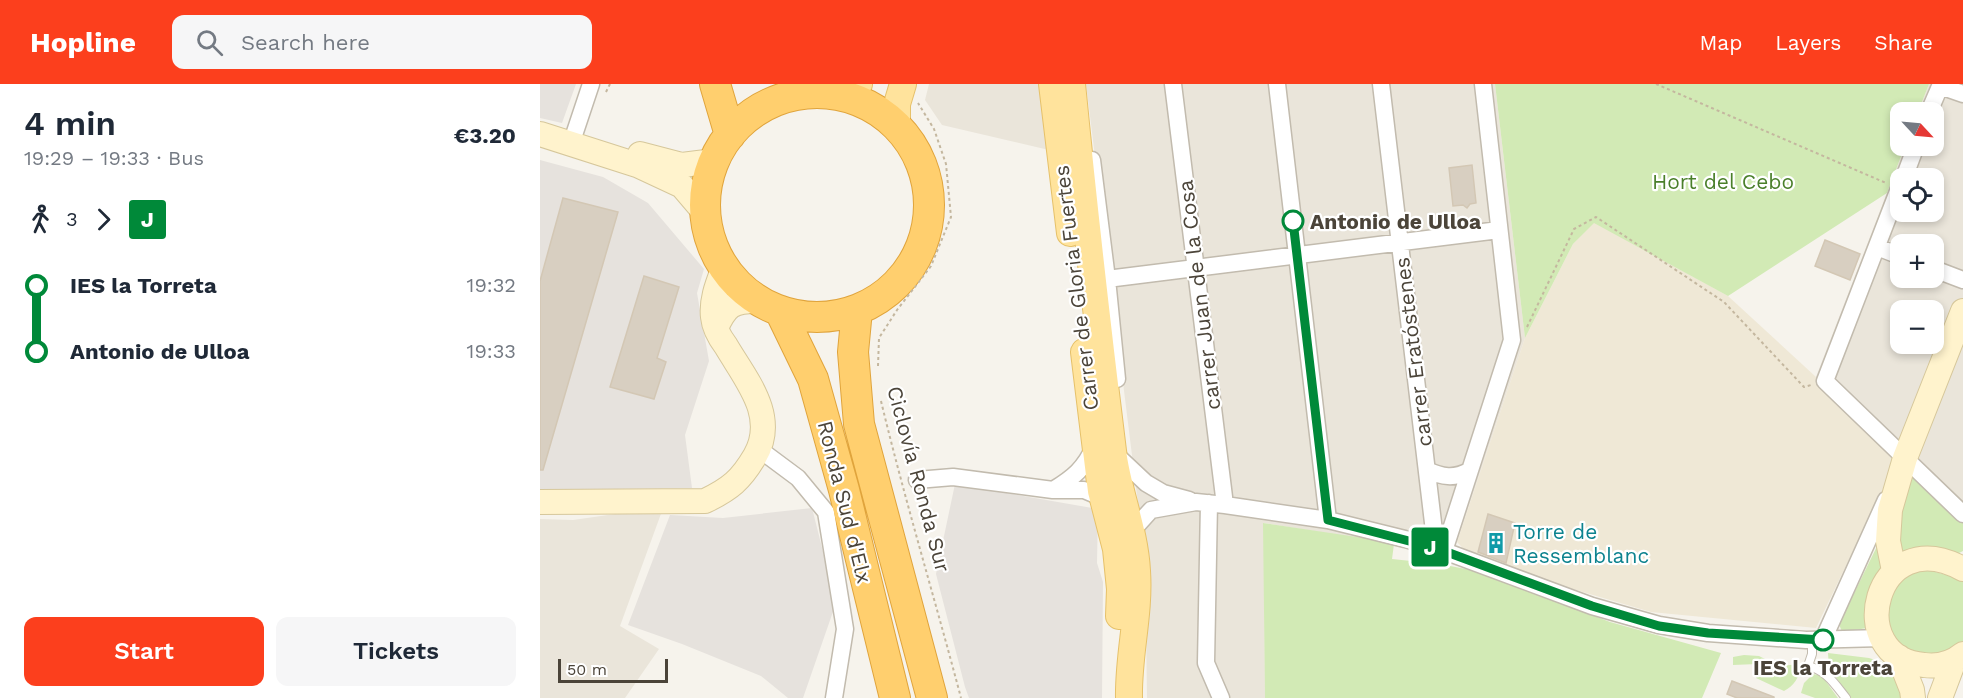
<!DOCTYPE html>
<html lang="en">
<head>
<meta charset="utf-8">
<style>
	:root { --surface:#fff; --page:#f6f6f7; --text:#1f2937; --muted:#747a83; --accent:#fc3f1d }
	body { margin:0; font-family:"Work Sans",sans-serif; background:var(--page); color:var(--text); height:100vh; display:flex; flex-direction:column; font-size:22px; white-space:nowrap }
	* { box-sizing:border-box; margin:0 }
	p { font-size:20px; color:var(--muted) }
	.icon { flex:none; width:33px; height:33px; fill:none; stroke:currentColor; stroke-width:2; stroke-linecap:round; stroke-linejoin:round }
	.map { position:relative; flex:1; overflow:hidden }
	.side { display:flex; flex-direction:column; background:var(--surface); width:540px }
	.side>* { flex:none }
	.badge { padding:0 12px; border-radius:4px; font-size:21px; line-height:39px }
	.needle { width:39px; rotate:116deg }
	.tools { position:absolute; left:1350px; top:18px; display:grid; gap:12px }
	.tools a { display:grid; place-items:center; width:54px; height:54px; border-radius:12px; background:var(--surface); box-shadow:0 3px 9px #0003; font-size:30px }
	.scale { position:absolute; left:18px; bottom:15px; width:110px; box-sizing:border-box; padding-left:6px; border:3px solid #4b4439; border-top:0; font-size:16px; line-height:21px; white-space:nowrap; color:#4b4439; -webkit-text-stroke:4px #fff; paint-order:stroke }
	.map>.badge { position:absolute; translate:-50% -50%; box-shadow:0 0 0 3px #fff }
	.legs { display:flex; align-items:center; gap:9px; height:66px; padding:0 24px; font-size:20px }
	.legs p { margin-inline-start:auto }
	.overview { display:flex; align-items:center; justify-content:space-between; height:102px; padding:0 24px }
	h1 { font-size:33px; font-weight:600; line-height:45px }
	.cta { display:flex; gap:12px; margin-top:auto; padding:12px 24px }
	.cta a { flex:1; height:69px; border-radius:12px; background:var(--accent); color:#fff; font-size:24px; font-weight:600; line-height:69px; text-align:center }
	.cta a+a { background:var(--page); color:var(--text) }
	ul { padding:0 24px; list-style:none }
	li { display:flex; align-items:center; gap:21px; height:66px; font-size:22px }
	li i { display:grid; place-items:center; width:9px; height:100%; margin:0 8px; background:currentColor }
	li i::after { content:''; width:15px; height:15px; margin:-8px; border:4px solid; border-radius:50%; background:var(--surface) }
	li p { margin-inline-start:auto }
	li:first-child i { background:linear-gradient(#0000 50%,currentColor 0) }
	li:last-child i { background:linear-gradient(currentColor 50%,#0000 0) }
	header { display:flex; align-items:center; gap:36px; box-sizing:border-box; height:84px; padding:0 30px; background:var(--accent); color:#fff }
	header strong { font-size:28px }
	nav { display:flex; gap:33px; margin-inline-start:auto; font-size:21px }
	.search { width:420px; height:54px; background:var(--page); display:flex; align-items:center; gap:15px; box-sizing:border-box; padding:0 21px; border-radius:12px; color:var(--muted); font-size:22px }
	main { display:flex; flex:1; min-height:0 }
	.map>svg:first-child { display:block }
</style>
</head>
<body>
<header>
<strong>Hopline</strong>
<div class="search"><svg class="icon" aria-label="search" viewBox="0 0 24 24"><circle cx="10" cy="10" r="6"/><path d="M15 15l6 6"/></svg>Search here</div>
<nav><a>Map</a><a>Layers</a><a>Share</a></nav>
</header>
<main>
<section class="side">
<div class="overview"><div><h1>4 min</h1><p>19:29 – 19:33 · Bus</p></div><b>€3.20</b></div>
<div class="legs"><svg class="icon" aria-label="walk" viewBox="0 0 24 24"><circle cx="13" cy="4" r="2"/><path d="M13 8l-2 6 4 7M11 14l-3 7M7 12l3-4h3l4 4"/></svg>3<svg class="icon" aria-label="forward" viewBox="0 0 24 24"><path d="M9 5l7 7-7 7"/></svg><b class="badge" style="background:#008939;color:#fff">J</b></div>
<ul>
<li><i style="color:#008939"></i><b>IES la Torreta</b><p>19:32</p></li>
<li><i style="color:#008939"></i><b>Antonio de Ulloa</b><p>19:33</p></li>
</ul>
<div class="cta"><a>Start</a><a>Tickets</a></div>
</section>
<div class="map">
<svg width="1423" height="614" viewBox="0 0 1423 614">
	<rect width="100%" height="100%" fill="#f6f3ec"/>
	<!-- residential -->
	<path fill="#eae5da" fill-rule="evenodd" d="M 389,0 L 502,0 L 509,66 L 402,41 L 385,16 Z
		M 546,0 L 955,0 L 985,254 L 917,458 L 854,460 L 724,439 L 725,614 L 607,614 L 605,476 Z
		M 1389,0 L 1423,0 L 1423,438 L 1276,293 L 1365,62 L 1394,62 L 1394,28 L 1378,28 ZM 1360,94 L 1394,94 L 1394,128 L 1360,128 ZM 1360,160 L 1394,160 L 1394,194 L 1360,194 ZM 1360,226 L 1394,226 L 1394,260 L 1360,260 Z
		M 122,427 L 80,542 L 119,565 L 85,614 L 0,614 L 0,435 L 33,436 L 82,429 Z"/>
	<!-- industrial -->
	<path fill="#e6e2dd" d="M 0,0 L 36,0 L 22,39 L 0,34 Z
		M 0,76 L 63,93 L 108,119 L 164,185 L 157,209 L 169,277 L 145,351 L 152,404 L 0,406 Z
		M 415,400 L 558,425 L 557,479 L 563,498 L 562,614 L 429,614 L 425,603 L 396,490 Z
		M 272,424 L 296,519 L 263,614 L 248,614 L 221,592 L 142,560 L 88,541 L 130,431 L 183,434 Z"/>
	<!-- education -->
	<path fill="#efe8d6" d="M 1054,138 L 1188,212 L 1276,293 L 1358,374 L 1276,544 L 1111,528 L 934,476 L 917,458 L 985,254 L 1033,160 Z"/>
	<!-- green -->
	<path fill="#d2eab5" d="M 955,0 L 1389,0 L 1378,28 L 1360,28 L 1360,62 L 1365,62 L 1347,109 L 1188,212 L 1054,139 L 1033,160 L 985,254 Z
		M 1372,387 L 1423,438 L 1423,467 L 1413,472 L 1361,472 L 1358,435 Z
		M 723,439 L 844,457 L 854,460 L 852,475 L 900,480 L 941,488 L 1070,538 L 1181,569 L 1162,614 L 725,614 Z
		M 1343,450 L 1344,482 L 1330,507 L 1325,528 L 1327,544 L 1302,548 L 1299,540 Z
		M 1381,484 L 1421,495 L 1423,498 L 1423,557 C 1412,572 1381,576 1366,565 C 1359,560 1353,550 1347,544 C 1346,502 1344,503 1381,484 Z
		M 1288,569 L 1329,574 L 1354,582 L 1366,614 L 1311,614 L 1289,584 Z
		M 1204,571 L 1219,572 L 1227,576 L 1217,580 L 1193,581 L 1193,573 Z
		M 1260,580 C 1261,592 1254,602 1244,607 L 1216,594 L 1222,584 Z
		M 1273,590 L 1282,592 L 1298,614 L 1275,614 L 1261,609 L 1264,599 Z"/>
	<!-- building -->
	<path fill="#d8cfc1" stroke="#d3c7b4" stroke-width="1.5" d="M 932,81 L 936,119 L 930,120 L 927,124 L 923,121 L 913,122 L 909,84 Z
		M 23,114 L 78,128 L 3,386 L 0,386 L 0,197 Z
		M 1285,156 L 1320,170 L 1310,196 L 1275,182 Z
		M 104,192 L 139,203 L 117,274 L 126,278 L 114,315 L 70,303 Z
		M 948,430 L 975,439 L 966,479 L 938,468 Z
		M 1192,597 L 1234,613 L 1234,614 L 1197,614 L 1187,610 Z"/>
	<g fill="none" stroke-linecap="round" stroke-linejoin="round">
		<defs>
			<path id="lane" d="M 1272,556 L 1272,570 L 1268,582 C 1287,587 1294,599 1306,614"/>
			<path id="street" d="M 633,0 L 685,421
				M 737,0 L 788,436
				M 841,0 L 896,464
				M 1400,2 L 1423,10
				M 1389,28 L 1401,0
				M 31,60 L 51,0
				M 552,76 L 567,195 L 577,295
				M 1364,94 L 1376,62
				M 1360,102 L 1285,297 L 1423,430
				M 1337,163 L 1360,172
				M 1394,185 L 1423,196
				M 567,195 L 959,146
				M 219,365 L 258,394 L 286,428 L 305,545 L 294,614
				M 574,369 L 606,399 L 623,409 L 649,416
				M 887,386 C 902,393 914,395 929,387
				M 377,396 L 413,393 L 513,406 L 544,406 L 563,414
				M 513,406 C 533,394 545,384 554,363
				M 669,419 L 666,579 L 681,614
				M 592,447 L 611,426 L 656,418 L 685,421 L 788,436 L 865,455 L 896,464 L 1052,522 L 1119,541 L 1168,549 L 1266,556 L 1342,554
				M 904,467 L 972,256 L 943,0
				M 1283,556 L 1346,416"/>
			<path id="secondary" d="M 0,50 L 97,81 L 142,102 L 165,129
				M 100,70 L 142,81 L 174,77
				M 176,244 C 186,222 192,217 216,217
				M 0,418 L 165,417 C 190,405 201,396 215,372 C 238,332 206,296 186,262 C 180,254 174,243 173,233 C 171,215 178,199 184,183
				M 1423,485 C 1334,436 1302,575 1384,581 C 1398,583 1412,579 1423,570
				M 1354,487 L 1348,457 L 1350,426 L 1365,374 L 1423,227
				M 1359,573 L 1372,606 L 1373,614
				M 1400,614 L 1414,577"/>
			<path id="primary" d="M 512,0 L 530,149
				M 532,0 C 544,122 558,245 573,367 C 578,408 595,446 597,487 C 600,530 588,571 589,614
				M 298,11 L 319,0
				M 357,42 L 357,20 L 363,0
				M 544,268 L 561,407 L 576,465 L 580,505 L 579,532"/>
			<path id="highway" d="M 175,0 L 190,51
				M165 121a112 112 0 1 1 224 0a112 112 0 1 1-224 0Z
				M 317,226 L 313,268 L 319,340 L 392,614
				M 240,227 L 273,295 L 304,406 L 355,614"/>
		</defs>
		<!-- lane casing -->
		<use href="#lane" stroke="#c2bbae" stroke-width="10"/>
		<!-- street casing -->
		<use href="#street" stroke="#c2bbae" stroke-width="19"/>
		<!-- secondary casing -->
		<use href="#secondary" stroke="#d6c79b" stroke-width="26"/>
		<!-- primary casing -->
		<use href="#primary" stroke="#e6c16a" stroke-width="28"/>
		<!-- highway casing -->
		<use href="#highway" stroke="#e0a43c" stroke-width="32"/>
		<!-- path -->
		<path stroke="#c4b79f" stroke-width="2" stroke-dasharray="3 3" stroke-linecap="butt" d="M 1116,0 L 1346,99
			M 66,8 L 70,0
			M 987,243 L 1034,145 L 1056,133 L 1184,218 L 1264,303 L 1271,301
			M 338,282 L 339,254 L 357,226 L 391,182 L 411,133 L 406,80 L 394,45 L 378,19
			M 341,317 C 365,417 395,515 421,614"/>
		<!-- lane -->
		<use href="#lane" stroke="#fff" stroke-width="8"/>
		<!-- street -->
		<use href="#street" stroke="#fff" stroke-width="16"/>
		<!-- secondary -->
		<use href="#secondary" stroke="#fff3cd" stroke-width="24"/>
		<!-- primary -->
		<use href="#primary" stroke="#ffe39c" stroke-width="26"/>
		<!-- highway -->
		<use href="#highway" stroke="#ffcf6e" stroke-width="30"/>
	</g>
	<g fill="none" stroke-linecap="round" stroke-linejoin="round">
		<defs>
			<path id="line-1" d="M 753,137 L 788,436 L 896,464 L 1052,522 L 1119,542 L 1168,549 L 1283,556"/>
		</defs>
		<!-- line-1 casing -->
		<use href="#line-1" stroke="#fff" stroke-width="14"/>
		<!-- line-1 -->
		<use href="#line-1" stroke="#008939" stroke-width="9"/>
	</g>
	<!-- icons -->
	<defs>
		<symbol id="building-bare" viewBox="-9 -9 18 18"><path d="M-4-6H4V6H1V3H-1V6H-4ZM-2.5-4.3h1.7v1.8h-1.7ZM.8-4.3h1.7v1.8H.8ZM-2.5-1h1.7V.8h-1.7ZM.8-1h1.7V.8H.8Z" fill="#0f9aa8" stroke="#fff" stroke-width="2.5" paint-order="stroke"/></symbol>
	</defs>
	<g fill-rule="evenodd">
		<use href="#building-bare" x="941" y="444" width="30" height="30"/>
	</g>
	<!-- markers -->
	<g fill="#fff" stroke="#008939" stroke-width="3">
		<circle cx="753" cy="137" r="10"/>
		<circle cx="1283" cy="556" r="10"/>
	</g>
	<g text-anchor="middle" dominant-baseline="central" stroke-width="4.5" stroke-linejoin="round" paint-order="stroke">
		<!-- park labels -->
		<g font-size="21" fill="#4a7f2a" stroke="#fff">
			<text x="1183" y="97">Hort del Cebo</text>
		</g>
		<!-- stop labels -->
		<g font-size="21" font-weight="bold" fill="#4b4439" stroke="#fff" text-anchor="start">
			<text x="770" y="137">Antonio de Ulloa</text>
			<text x="1283" y="583" text-anchor="middle">IES la Torreta</text>
		</g>
		<!-- street labels -->
		<g font-size="21" fill="#4b4439" stroke="#fff">
			<text transform="translate(536 204) rotate(-97)">Carrer de Gloria Fuertes</text>
			<text transform="translate(659 211) rotate(-97)">carrer Juan de la Cosa</text>
			<text transform="translate(873 268) rotate(-97)">carrer Eratóstenes</text>
			<text transform="translate(379 395) rotate(75)">Ciclovía Ronda Sur</text>
			<text transform="translate(305 418) rotate(76)">Ronda Sud d'Elx</text>
		</g>
		<!-- culture labels -->
		<g font-size="21" fill="#0d838f" stroke="#fff" text-anchor="start">
			<text x="973" y="447">Torre de<tspan x="973" dy="24">Ressemblanc</tspan></text>
		</g>
	</g>
</svg>
<div class="tools">
<a><svg class="needle" viewBox="-14 -14 28 28"><path d="M0-13l5 13h-10z" fill="#e53935"/><path d="M0 13l5-13h-10z" fill="#747a83"/></svg></a>
<a><svg class="icon" aria-label="locate" viewBox="0 0 24 24"><circle cx="12" cy="12" r="6"/><path d="M12 2v4M12 18v4M2 12h4M18 12h4"/></svg></a>
<a>+</a>
<a>−</a>
</div>
<div class="scale">50 m</div>
<b class="badge" style="left:890px;top:463px;background:#008939;color:#fff">J</b>
</div>
</main>
</body>
</html>
